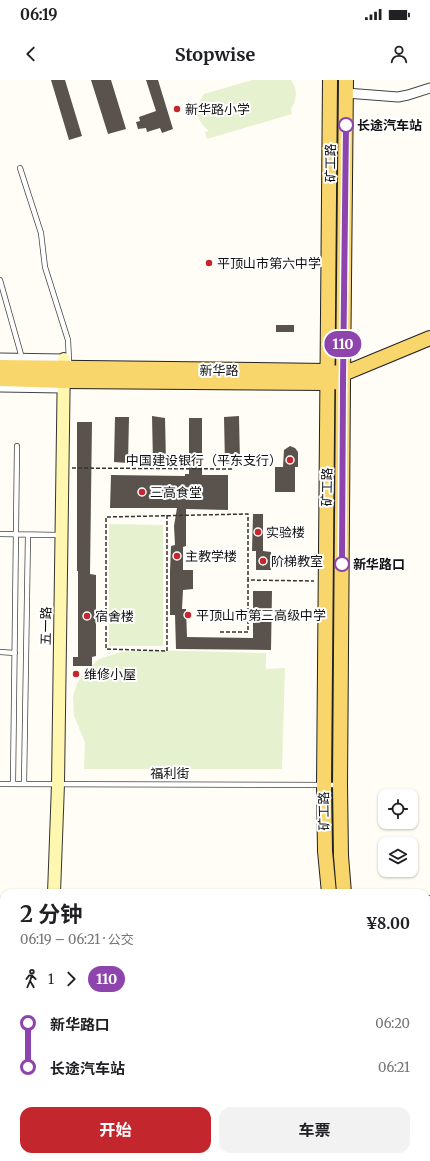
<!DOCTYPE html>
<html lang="zh">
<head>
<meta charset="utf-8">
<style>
	:root { --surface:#fff; --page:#f2f2f2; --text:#202124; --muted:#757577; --accent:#c4262e }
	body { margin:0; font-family:Merriweather,"Noto Sans SC",serif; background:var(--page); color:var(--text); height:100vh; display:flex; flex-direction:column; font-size:15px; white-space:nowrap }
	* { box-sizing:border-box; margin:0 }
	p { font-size:13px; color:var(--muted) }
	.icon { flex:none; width:22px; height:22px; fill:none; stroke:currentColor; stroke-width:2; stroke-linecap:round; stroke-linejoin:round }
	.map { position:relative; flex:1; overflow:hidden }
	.side { position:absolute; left:0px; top:809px; width:430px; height:272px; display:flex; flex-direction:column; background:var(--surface); border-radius:12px 12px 0 0; box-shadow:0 1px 3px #0004 }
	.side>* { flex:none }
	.badge { padding:0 8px; border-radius:13px; font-size:14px; line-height:26px }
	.buttons { position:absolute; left:378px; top:709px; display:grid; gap:8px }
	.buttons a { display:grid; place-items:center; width:40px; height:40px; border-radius:8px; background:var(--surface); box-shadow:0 1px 3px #0004; font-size:20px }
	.map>.badge { position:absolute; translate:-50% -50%; box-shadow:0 0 0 2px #fff }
	.legs { display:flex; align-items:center; gap:6px; height:44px; padding:0 20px; font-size:13px }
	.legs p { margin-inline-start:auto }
	.headline { display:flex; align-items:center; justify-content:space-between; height:68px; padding:0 20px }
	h1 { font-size:22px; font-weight:700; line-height:30px }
	.button { display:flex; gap:8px; margin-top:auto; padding:8px 20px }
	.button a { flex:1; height:46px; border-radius:12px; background:var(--accent); color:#fff; font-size:16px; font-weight:700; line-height:46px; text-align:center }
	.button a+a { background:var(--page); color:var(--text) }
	ul { padding:0 20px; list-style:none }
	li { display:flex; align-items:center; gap:14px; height:44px; font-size:15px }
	li i { display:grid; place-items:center; width:6px; height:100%; margin:0 5px; background:currentColor }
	li i::after { content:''; width:10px; height:10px; margin:-5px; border:3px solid; border-radius:50%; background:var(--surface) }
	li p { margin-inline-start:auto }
	li:first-child i { background:linear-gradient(#0000 50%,currentColor 0) }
	li:last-child i { background:linear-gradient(currentColor 50%,#0000 0) }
	.status { display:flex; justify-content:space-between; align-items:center; height:28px; padding:0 20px; background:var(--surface); direction:ltr }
	.status svg { height:11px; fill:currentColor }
	header { display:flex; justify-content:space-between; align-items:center; height:52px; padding:0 20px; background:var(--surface); font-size:18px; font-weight:700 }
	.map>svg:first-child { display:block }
</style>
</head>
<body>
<div class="status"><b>06:19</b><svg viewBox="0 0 49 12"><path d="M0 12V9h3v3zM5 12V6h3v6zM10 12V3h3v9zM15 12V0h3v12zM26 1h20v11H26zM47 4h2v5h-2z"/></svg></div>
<header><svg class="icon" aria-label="back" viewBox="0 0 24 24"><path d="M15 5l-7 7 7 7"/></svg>Stopwise<svg class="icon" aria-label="person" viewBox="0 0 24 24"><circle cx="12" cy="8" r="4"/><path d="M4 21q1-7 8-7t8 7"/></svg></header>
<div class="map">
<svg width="430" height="1081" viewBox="0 0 430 1081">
	<rect width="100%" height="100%" fill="#fffdf5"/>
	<!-- pitch -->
	<path fill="#e6f2cf" d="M 252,0 L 291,0 C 298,10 297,19 291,29 L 292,34 L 207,59 L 205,52 L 209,51 C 195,39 194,29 204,14 Z
		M 109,444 L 163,445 L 163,566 L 109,566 Z
		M 148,570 L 266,573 L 266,589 L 285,588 L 282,689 L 84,689 L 85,662 L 74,636 L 73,616 L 77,604 L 83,594 L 99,579 L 121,572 Z"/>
	<!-- building -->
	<path fill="#5a524d" d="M 51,0 L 65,0 L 82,56 L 69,60 Z
		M 91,0 L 111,0 L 126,49 L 108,54 Z
		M 146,0 L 158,0 L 173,49 L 162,53 L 160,48 L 147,52 L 146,48 L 138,49 L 136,42 L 140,41 L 139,37 L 156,31 Z
		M 276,245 L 294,245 L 294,252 L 276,252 Z
		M 152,336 L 165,338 L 166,382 L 153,383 Z
		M 239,336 L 240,383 L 225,384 L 224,337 Z
		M 115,337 L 129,337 L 128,383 L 114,382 Z
		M 189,338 L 202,338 L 202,395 L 228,395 L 228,430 L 186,429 L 186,466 L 183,467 L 183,490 L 193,490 L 193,509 L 183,510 L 182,529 L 186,529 L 187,557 L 253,558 L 253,511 L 272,511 L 271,570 L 176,569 L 175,535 L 170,535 L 170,491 L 171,466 L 175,465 L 174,446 L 177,428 L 110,428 L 111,395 L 185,396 L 185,394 L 189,394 Z
		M 77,342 L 92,342 L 90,494 L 96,495 L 96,576 L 92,577 L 92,586 L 73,586 L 73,577 L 78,577 L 78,491 L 77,491 Z
		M 290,366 L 295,368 L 298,372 L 298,387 L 295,387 L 295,412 L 275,412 L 275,387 L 283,387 L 284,370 Z
		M 253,434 L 263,434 L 263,471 L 271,472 L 271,490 L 256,490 L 256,471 L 252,471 Z"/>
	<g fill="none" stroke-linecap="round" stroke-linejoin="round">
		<defs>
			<path id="lane" d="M 20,88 L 41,153 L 45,187 L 68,260 L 69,281
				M 0,200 L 22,278
				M 0,454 L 60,455
				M 0,572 L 15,573
				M 0,704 L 338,705
				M 13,704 L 17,366
				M 24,704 L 28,455
				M 426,819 L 430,818
				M 426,970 L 430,969
				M 0,976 L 4,974
				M 0,1032 L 4,1031"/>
			<path id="street" d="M 346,13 L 398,17 L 408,15 L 430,8
				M 0,278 L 64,279
				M 0,307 L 63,308"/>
			<path id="secondary" d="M 54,813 L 58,704 L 64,279
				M 137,1077 L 139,1081"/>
			<path id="primary" d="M 0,287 L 328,291 L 343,294 L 430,258
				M 0,299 L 63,301 L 328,303 L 337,302
				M 329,813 L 325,771 L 324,705 L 330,0
				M 344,813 L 341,776 L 340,705 L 343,302 L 346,0
				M 426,1066 L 430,1077
				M 415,1077 L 417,1081"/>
		</defs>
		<!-- lane casing -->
		<use href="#lane" stroke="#444" stroke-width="6"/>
		<!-- street casing -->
		<use href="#street" stroke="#444" stroke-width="11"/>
		<!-- secondary casing -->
		<use href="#secondary" stroke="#333" stroke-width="14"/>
		<!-- primary casing -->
		<use href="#primary" stroke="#222" stroke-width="16"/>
		<!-- path -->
		<path stroke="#333" stroke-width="1.5" stroke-dasharray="4 2" stroke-linecap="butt" d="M 72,388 L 232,389
			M 167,435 L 167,571 L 106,569 L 106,437 L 248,434 L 248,500 L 314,501
			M 220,552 L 248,552 L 248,500"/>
		<!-- lane -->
		<use href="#lane" stroke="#fff" stroke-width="4.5"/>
		<!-- street -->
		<use href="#street" stroke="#fff" stroke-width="9"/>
		<!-- secondary -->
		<use href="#secondary" stroke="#fff6b0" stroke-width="12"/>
		<!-- primary -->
		<use href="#primary" stroke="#f9d66b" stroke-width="14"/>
	</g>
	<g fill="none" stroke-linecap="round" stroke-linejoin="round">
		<defs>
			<path id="line-1" d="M 342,484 L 343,302 L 346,45"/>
		</defs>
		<!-- line-1 casing -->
		<use href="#line-1" stroke="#fff" stroke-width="9"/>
		<!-- line-1 -->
		<use href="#line-1" stroke="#8e44ad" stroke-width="6"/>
	</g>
	<!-- markers -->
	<g fill="#c4262e" stroke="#fff" stroke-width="1.5">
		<circle cx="177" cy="29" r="4"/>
		<circle cx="209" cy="183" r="4"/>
		<circle cx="290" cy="380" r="4"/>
		<circle cx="142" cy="412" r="4"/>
		<circle cx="258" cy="452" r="4"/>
		<circle cx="177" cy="476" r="4"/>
		<circle cx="263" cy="481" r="4"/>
		<circle cx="188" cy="535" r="4"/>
		<circle cx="87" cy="536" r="4"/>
		<circle cx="76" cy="594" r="4"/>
	</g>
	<g fill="#fff" stroke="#8e44ad" stroke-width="2">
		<circle cx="346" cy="45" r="7"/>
		<circle cx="342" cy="484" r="7"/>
	</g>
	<g text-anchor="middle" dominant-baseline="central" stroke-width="4" stroke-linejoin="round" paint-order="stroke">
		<!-- poi labels -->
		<g font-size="13" fill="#111" stroke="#fff" text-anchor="start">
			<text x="185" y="29">新华路小学</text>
			<text x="217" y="183">平顶山市第六中学</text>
			<text x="282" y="380" text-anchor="end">中国建设银行（平东支行）</text>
			<text x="150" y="412">三高食堂</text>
			<text x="266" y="452">实验楼</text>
			<text x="185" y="476">主教学楼</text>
			<text x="271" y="481">阶梯教室</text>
			<text x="196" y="535">平顶山市第三高级中学</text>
			<text x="95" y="536">宿舍楼</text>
			<text x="84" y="594">维修小屋</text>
		</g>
		<!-- stop labels -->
		<g font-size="13" font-weight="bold" fill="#111" stroke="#fff" text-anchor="start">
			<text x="357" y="45">长途汽车站</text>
			<text x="353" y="484">新华路口</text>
		</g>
		<!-- street labels -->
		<g font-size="13" fill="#111" stroke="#fff">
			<text transform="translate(330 83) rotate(-90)">矿工路</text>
			<text x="219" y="290">新华路</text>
			<text transform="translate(327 407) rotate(-89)">矿工路</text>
			<text transform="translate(46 546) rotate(-89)">五一路</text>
			<text x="170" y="693">福利街</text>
			<text transform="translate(324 731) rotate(-91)">矿工路</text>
		</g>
	</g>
</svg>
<div class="buttons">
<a><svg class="icon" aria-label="locate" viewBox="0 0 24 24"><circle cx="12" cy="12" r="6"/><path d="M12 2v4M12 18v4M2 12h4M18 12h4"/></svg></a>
<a><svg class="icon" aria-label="layers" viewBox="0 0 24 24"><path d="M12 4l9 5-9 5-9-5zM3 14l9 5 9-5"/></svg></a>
</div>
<b class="badge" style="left:343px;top:264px;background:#8e44ad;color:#fff">110</b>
<section class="side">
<div class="headline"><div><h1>2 分钟</h1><p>06:19 – 06:21 · 公交</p></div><b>¥8.00</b></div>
<div class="legs"><svg class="icon" aria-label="walk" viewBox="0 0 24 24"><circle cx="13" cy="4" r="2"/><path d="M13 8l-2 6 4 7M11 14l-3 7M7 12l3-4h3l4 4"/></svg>1<svg class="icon" aria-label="forward" viewBox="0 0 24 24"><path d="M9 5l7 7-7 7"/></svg><b class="badge" style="background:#8e44ad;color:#fff">110</b></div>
<ul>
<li><i style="color:#8e44ad"></i><b>新华路口</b><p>06:20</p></li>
<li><i style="color:#8e44ad"></i><b>长途汽车站</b><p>06:21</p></li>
</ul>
<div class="button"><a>开始</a><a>车票</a></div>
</section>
</div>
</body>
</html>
